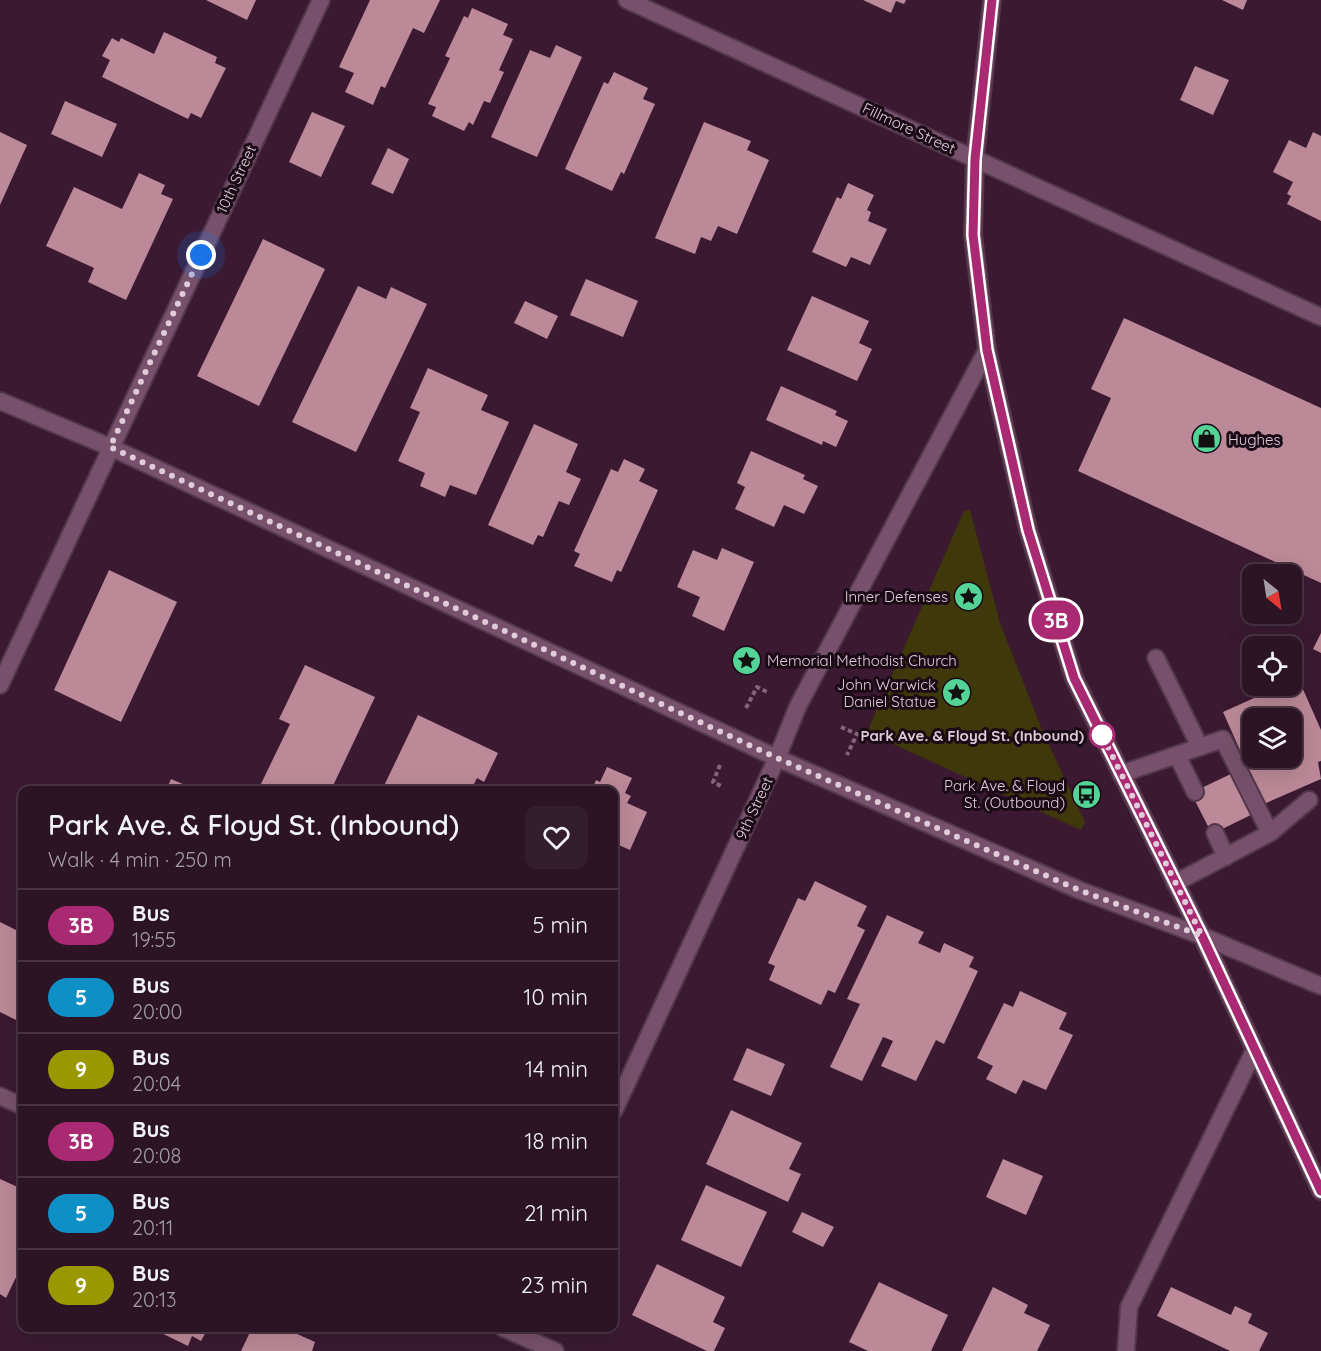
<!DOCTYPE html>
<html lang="en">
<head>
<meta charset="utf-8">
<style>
	:root { --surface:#2c1425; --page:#341d2d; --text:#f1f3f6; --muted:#a69ea7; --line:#483342 }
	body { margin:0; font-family:Quicksand,sans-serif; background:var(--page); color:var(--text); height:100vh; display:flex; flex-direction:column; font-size:22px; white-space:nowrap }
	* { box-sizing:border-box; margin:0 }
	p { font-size:20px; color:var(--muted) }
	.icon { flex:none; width:33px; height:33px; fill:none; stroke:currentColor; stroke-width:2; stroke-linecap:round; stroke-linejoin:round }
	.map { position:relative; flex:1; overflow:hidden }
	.drawer { position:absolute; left:18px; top:786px; width:600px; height:546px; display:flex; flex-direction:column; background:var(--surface); border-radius:12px; box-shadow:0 6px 24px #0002,0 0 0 2px var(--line) }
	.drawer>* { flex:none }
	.badge { padding:0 12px; border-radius:20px; font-size:21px; line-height:39px }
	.needle { width:39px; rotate:150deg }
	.fabs { position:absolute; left:1242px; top:564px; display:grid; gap:12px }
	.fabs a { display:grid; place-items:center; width:60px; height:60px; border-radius:12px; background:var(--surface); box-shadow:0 6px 24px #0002,0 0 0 2px var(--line); font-size:30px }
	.you { position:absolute; width:30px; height:30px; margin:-15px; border:4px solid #fff; border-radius:50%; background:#1a73e8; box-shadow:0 0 0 9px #1a73e833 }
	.map>.badge { position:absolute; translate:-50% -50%; box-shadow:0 0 0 3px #fff }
	.round { display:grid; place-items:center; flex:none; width:63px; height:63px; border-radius:12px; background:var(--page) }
	.headline { display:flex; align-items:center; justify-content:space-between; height:102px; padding:0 30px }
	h1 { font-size:28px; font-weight:600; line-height:45px }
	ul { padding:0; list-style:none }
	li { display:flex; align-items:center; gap:18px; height:72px; padding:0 30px; border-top:2px solid var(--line) }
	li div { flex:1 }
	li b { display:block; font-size:22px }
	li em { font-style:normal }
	li .badge { min-width:66px; font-weight:700; text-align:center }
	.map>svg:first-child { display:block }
</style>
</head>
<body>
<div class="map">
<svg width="1321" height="1351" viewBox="0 0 1321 1351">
	<rect width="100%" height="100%" fill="#3b1a31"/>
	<!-- green -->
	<path fill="#3f380b" d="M 970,510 L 1000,623 L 1042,730 L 1085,822 L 1081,830 L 867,732 L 964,511 Z"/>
	<!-- building -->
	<path fill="#bb8998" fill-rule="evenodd" d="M 206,0 L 256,0 L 247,20 Z
		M 370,0 L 440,0 L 424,33 L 413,28 L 385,88 L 381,86 L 373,105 L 345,92 L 354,73 L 339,67 Z
		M 863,0 L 906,0 L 904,4 L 896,1 L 891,13 Z
		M 1222,0 L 1247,0 L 1243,10 Z
		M 472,8 L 508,24 L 503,35 L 513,39 L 499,70 L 504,72 L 490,103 L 484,101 L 473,125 L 469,122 L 464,131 L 432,116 L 436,107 L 428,104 L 450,58 L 445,56 L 464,16 L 468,18 Z
		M 164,32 L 217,57 L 215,63 L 226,68 L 201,118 L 191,113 L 188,119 L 102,77 L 110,60 L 102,56 L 112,38 L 119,42 L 121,38 L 154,54 Z
		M 556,45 L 582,57 L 537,157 L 491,137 L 530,50 L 550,58 Z
		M 1195,66 L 1229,80 L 1213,115 L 1180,100 Z
		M 614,72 L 648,88 L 643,99 L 655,104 L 624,174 L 621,172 L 612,191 L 565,169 L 604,82 L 608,84 Z
		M 65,101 L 117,124 L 102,157 L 51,134 Z
		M 312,112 L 345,126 L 321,177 L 289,162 Z
		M 704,122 L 751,141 L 747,150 L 769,160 L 737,234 L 718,226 L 711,241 L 701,237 L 695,254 L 655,238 Z
		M 0,132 L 27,145 L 0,205 Z
		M 1313,132 L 1321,136 L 1321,221 L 1287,204 L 1291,196 L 1287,194 L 1293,182 L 1273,172 L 1289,140 L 1306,148 Z
		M 388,148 L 409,159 L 393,194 L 371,184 Z
		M 139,173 L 165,185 L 161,194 L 173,199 L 126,300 L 88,282 L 94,268 L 46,246 L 74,187 L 122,209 Z
		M 848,183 L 874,195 L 867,210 L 871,212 L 868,221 L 887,229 L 870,265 L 851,257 L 846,267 L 812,252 L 837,197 L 841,199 Z
		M 263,239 L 325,269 L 259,406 L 197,376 Z
		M 586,279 L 638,301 L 623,337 L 570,315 Z
		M 358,286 L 386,299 L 391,287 L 427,304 L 356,452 L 292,422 Z
		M 812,296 L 869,321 L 859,343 L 872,349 L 857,381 L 787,350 Z
		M 525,301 L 558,316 L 547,339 L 514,323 Z
		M 1124,318 L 1321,408 L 1321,583 L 1078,471 L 1111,398 L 1091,389 Z
		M 428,368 L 488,395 L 481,410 L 509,422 L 476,495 L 450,485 L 445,497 L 420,486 L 425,473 L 398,461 L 420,412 L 410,408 Z
		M 781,386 L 837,411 L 835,415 L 848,421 L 836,447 L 823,441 L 822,445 L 766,420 Z
		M 534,424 L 578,444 L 566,472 L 581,479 L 569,505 L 559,501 L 543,537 L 538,535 L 533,545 L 488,525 Z
		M 751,451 L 805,475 L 803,479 L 818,486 L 804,514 L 784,505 L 774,527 L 735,509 L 745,487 L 737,483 Z
		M 624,459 L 645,469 L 639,481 L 658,490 L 621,572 L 617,570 L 612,582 L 574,566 L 580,554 L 574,551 L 611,469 L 618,472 Z
		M 722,548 L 754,562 L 724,631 L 692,616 L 700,597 L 677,587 L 693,550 L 717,560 Z
		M 109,570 L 177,602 L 121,722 L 54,690 Z
		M 1321,633 L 1321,653 L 1313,649 Z
		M 305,665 L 375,697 L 331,790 L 258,790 L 290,724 L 279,719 Z
		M 1298,678 L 1321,730 L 1321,761 L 1318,762 L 1321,779 L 1264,804 L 1223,712 L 1281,686 L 1292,686 L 1292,681 ZM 1252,718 L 1292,718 L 1292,758 L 1252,758 Z
		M 418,715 L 498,753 L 484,782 L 477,778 L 471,790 L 382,790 Z
		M 607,767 L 632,778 L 625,793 L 631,796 L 627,803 L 647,812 L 630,850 L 614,843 L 614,790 L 592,790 L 596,780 L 600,782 Z
		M 1235,772 L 1255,813 L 1212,834 L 1191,793 Z
		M 171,779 L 197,790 L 166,790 Z
		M 815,881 L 867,906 L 857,926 L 865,930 L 835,993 L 828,990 L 821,1005 L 769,980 L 775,966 L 768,963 L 798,898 L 805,901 Z
		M 887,915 L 924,932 L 918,943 L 940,953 L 944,943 L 974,957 L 969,967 L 978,971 L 944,1044 L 936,1040 L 916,1081 L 881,1066 L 893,1041 L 883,1037 L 862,1081 L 830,1067 L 860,1004 L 847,999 Z
		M 0,922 L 22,933 L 22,1023 L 0,1012 Z
		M 1020,991 L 1067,1013 L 1059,1029 L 1073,1035 L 1046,1090 L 1023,1080 L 1016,1094 L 986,1079 L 993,1066 L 977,1058 L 1004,1003 L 1013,1007 Z
		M 747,1048 L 785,1064 L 771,1096 L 733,1080 Z
		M 731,1110 L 802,1143 L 789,1169 L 801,1174 L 788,1202 L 706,1164 Z
		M 1003,1159 L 1043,1176 L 1026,1215 L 986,1197 Z
		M 0,1179 L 22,1189 L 22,1238 L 19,1246 L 22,1248 L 22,1265 L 6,1298 L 0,1294 Z
		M 706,1185 L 767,1212 L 741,1267 L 681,1240 Z
		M 802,1212 L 834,1227 L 823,1247 L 792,1232 Z
		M 657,1264 L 725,1297 L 713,1322 L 725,1328 L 714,1351 L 707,1351 L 632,1315 Z
		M 879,1282 L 948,1315 L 931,1351 L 868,1351 L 849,1342 Z
		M 993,1287 L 1028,1305 L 1024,1313 L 1050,1325 L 1037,1351 L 962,1351 Z
		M 1171,1287 L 1231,1315 L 1235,1306 L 1252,1314 L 1248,1323 L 1268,1333 L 1259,1351 L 1230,1351 L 1157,1316 Z
		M 151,1328 L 208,1328 L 201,1341 L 192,1336 L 188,1346 Z
		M 252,1328 L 284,1328 L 315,1342 L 312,1351 L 241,1351 Z"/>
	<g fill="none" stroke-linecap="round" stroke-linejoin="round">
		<defs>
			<path id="service" d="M 1156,658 L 1200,747
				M 1177,755 L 1195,792
				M 1121,774 L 1223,739 L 1270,833 L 1175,883
				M 1215,833 L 1226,857
				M 1270,833 L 1309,800
				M 1126,1351 L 1129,1307 L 1254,1051"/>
			<path id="minor" d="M 627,0 L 1321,317
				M 0,401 L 110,447 L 777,758 L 1079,890 L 1202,936 L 1321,986
				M 0,685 L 321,0
				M 0,1096 L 22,1106
				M 614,1111 L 777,758 L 798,706 L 987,350
				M 503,1328 L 555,1351"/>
			<path id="secondary" d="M 992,0 L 975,159 L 973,235 L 987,350 L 1028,530 L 1074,678 L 1202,936 L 1321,1191"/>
		</defs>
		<!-- service casing -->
		<use href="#service" stroke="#53374b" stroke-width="20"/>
		<!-- minor casing -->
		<use href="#minor" stroke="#53374b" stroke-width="20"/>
		<!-- secondary casing -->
		<use href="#secondary" stroke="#53374b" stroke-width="20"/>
		<!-- path -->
		<path stroke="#836679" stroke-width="4" stroke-dasharray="4.5 3" stroke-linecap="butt" d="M 746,708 L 757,687 L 767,692
			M 841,727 L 857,734 L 847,755
			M 720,765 L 713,782 L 721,786"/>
		<!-- service -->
		<use href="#service" stroke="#77516b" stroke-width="16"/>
		<!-- minor -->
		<use href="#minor" stroke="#77516b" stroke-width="16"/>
		<!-- secondary -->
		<use href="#secondary" stroke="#77516b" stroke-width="16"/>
	</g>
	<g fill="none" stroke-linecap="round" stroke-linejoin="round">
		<defs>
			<path id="line" d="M 992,0 L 975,159 L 973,235 L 987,350 L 1028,530 L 1074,678 L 1202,936 L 1321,1191"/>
		</defs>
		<!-- line casing -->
		<use href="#line" stroke="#fff" stroke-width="14"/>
		<!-- line -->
		<use href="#line" stroke="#a92973" stroke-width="9"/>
		<!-- walk -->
		<path stroke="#e1cbd9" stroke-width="6" stroke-dasharray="0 10.8" d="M 201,255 L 110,447 L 777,758 L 1079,890 L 1202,936 L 1102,735"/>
	</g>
	<!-- icons -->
	<defs>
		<symbol id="shop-disc" viewBox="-11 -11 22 22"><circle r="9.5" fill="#53d396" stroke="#190a15"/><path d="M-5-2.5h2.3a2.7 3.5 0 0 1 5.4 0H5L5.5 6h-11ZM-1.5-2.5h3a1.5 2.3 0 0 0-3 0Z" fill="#111"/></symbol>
		<symbol id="sight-disc" viewBox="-11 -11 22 22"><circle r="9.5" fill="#53d396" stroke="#190a15"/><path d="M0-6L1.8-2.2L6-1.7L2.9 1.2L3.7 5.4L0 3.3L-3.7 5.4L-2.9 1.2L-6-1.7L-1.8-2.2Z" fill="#111"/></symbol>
		<symbol id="bus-disc" viewBox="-11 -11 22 22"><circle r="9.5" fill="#53d396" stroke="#190a15"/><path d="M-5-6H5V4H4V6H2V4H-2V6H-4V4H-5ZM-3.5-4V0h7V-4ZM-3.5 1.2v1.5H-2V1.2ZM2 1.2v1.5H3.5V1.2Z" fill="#111"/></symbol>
	</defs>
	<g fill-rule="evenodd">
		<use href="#shop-disc" x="1190" y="422" width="33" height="33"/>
		<use href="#sight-disc" x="952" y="580" width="33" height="33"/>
		<use href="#sight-disc" x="730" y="644" width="33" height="33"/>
		<use href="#sight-disc" x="940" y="676" width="33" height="33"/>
		<use href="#bus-disc" x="1070" y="778" width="33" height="33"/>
	</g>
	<!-- markers -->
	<circle fill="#fff" stroke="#a92973" stroke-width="3" cx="1102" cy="735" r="12"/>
	<g text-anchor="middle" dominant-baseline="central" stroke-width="6" stroke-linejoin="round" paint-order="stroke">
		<!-- street labels -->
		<g font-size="15" fill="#e1cbd9" stroke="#190a15">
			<text transform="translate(909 128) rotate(25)">Fillmore Street</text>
			<text transform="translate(236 179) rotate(-65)">10th Street</text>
			<text transform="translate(754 808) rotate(-65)">9th Street</text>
		</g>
		<!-- poi labels -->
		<g font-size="15" fill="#e1cbd9" stroke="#190a15" text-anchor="end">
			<text x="1228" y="439" text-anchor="start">Hughes</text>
			<text x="948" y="596">Inner Defenses</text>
			<text x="767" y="660" text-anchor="start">Memorial Methodist Church</text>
			<text x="936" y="684">John Warwick<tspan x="936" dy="17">Daniel Statue</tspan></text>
			<text x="1065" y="785">Park Ave. &amp; Floyd<tspan x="1065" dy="17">St. (Outbound)</tspan></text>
		</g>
		<!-- stop labels -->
		<g font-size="15" font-weight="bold" fill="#e1cbd9" stroke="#190a15" text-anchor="end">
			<text x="1084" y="735">Park Ave. &amp; Floyd St. (Inbound)</text>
		</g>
	</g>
</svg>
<div class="fabs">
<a><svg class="needle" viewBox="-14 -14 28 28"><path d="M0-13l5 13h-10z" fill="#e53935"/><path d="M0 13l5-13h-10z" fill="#a69ea7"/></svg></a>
<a><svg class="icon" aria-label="locate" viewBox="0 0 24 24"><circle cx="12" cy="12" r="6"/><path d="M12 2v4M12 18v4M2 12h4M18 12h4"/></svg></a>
<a><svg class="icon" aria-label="layers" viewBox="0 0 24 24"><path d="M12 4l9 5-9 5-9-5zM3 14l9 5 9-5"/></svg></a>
</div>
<div class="you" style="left:201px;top:255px"></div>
<b class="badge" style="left:1056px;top:620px;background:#a92973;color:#fff">3B</b>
<section class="drawer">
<div class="headline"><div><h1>Park Ave. &amp; Floyd St. (Inbound)</h1><p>Walk · 4 min · 250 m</p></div><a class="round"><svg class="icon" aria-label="heart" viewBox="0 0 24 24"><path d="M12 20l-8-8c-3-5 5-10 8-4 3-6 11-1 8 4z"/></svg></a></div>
<ul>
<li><span class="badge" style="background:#a92973;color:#fff">3B</span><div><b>Bus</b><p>19:55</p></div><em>5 min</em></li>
<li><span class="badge" style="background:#0e8fc5;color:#fff">5</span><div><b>Bus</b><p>20:00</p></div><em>10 min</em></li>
<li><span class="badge" style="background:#999800;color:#fff">9</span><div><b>Bus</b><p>20:04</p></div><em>14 min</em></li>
<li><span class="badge" style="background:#a92973;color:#fff">3B</span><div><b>Bus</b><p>20:08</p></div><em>18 min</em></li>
<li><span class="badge" style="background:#0e8fc5;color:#fff">5</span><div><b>Bus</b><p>20:11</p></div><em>21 min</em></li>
<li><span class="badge" style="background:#999800;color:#fff">9</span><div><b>Bus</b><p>20:13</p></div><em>23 min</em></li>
</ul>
</section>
</div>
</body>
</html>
